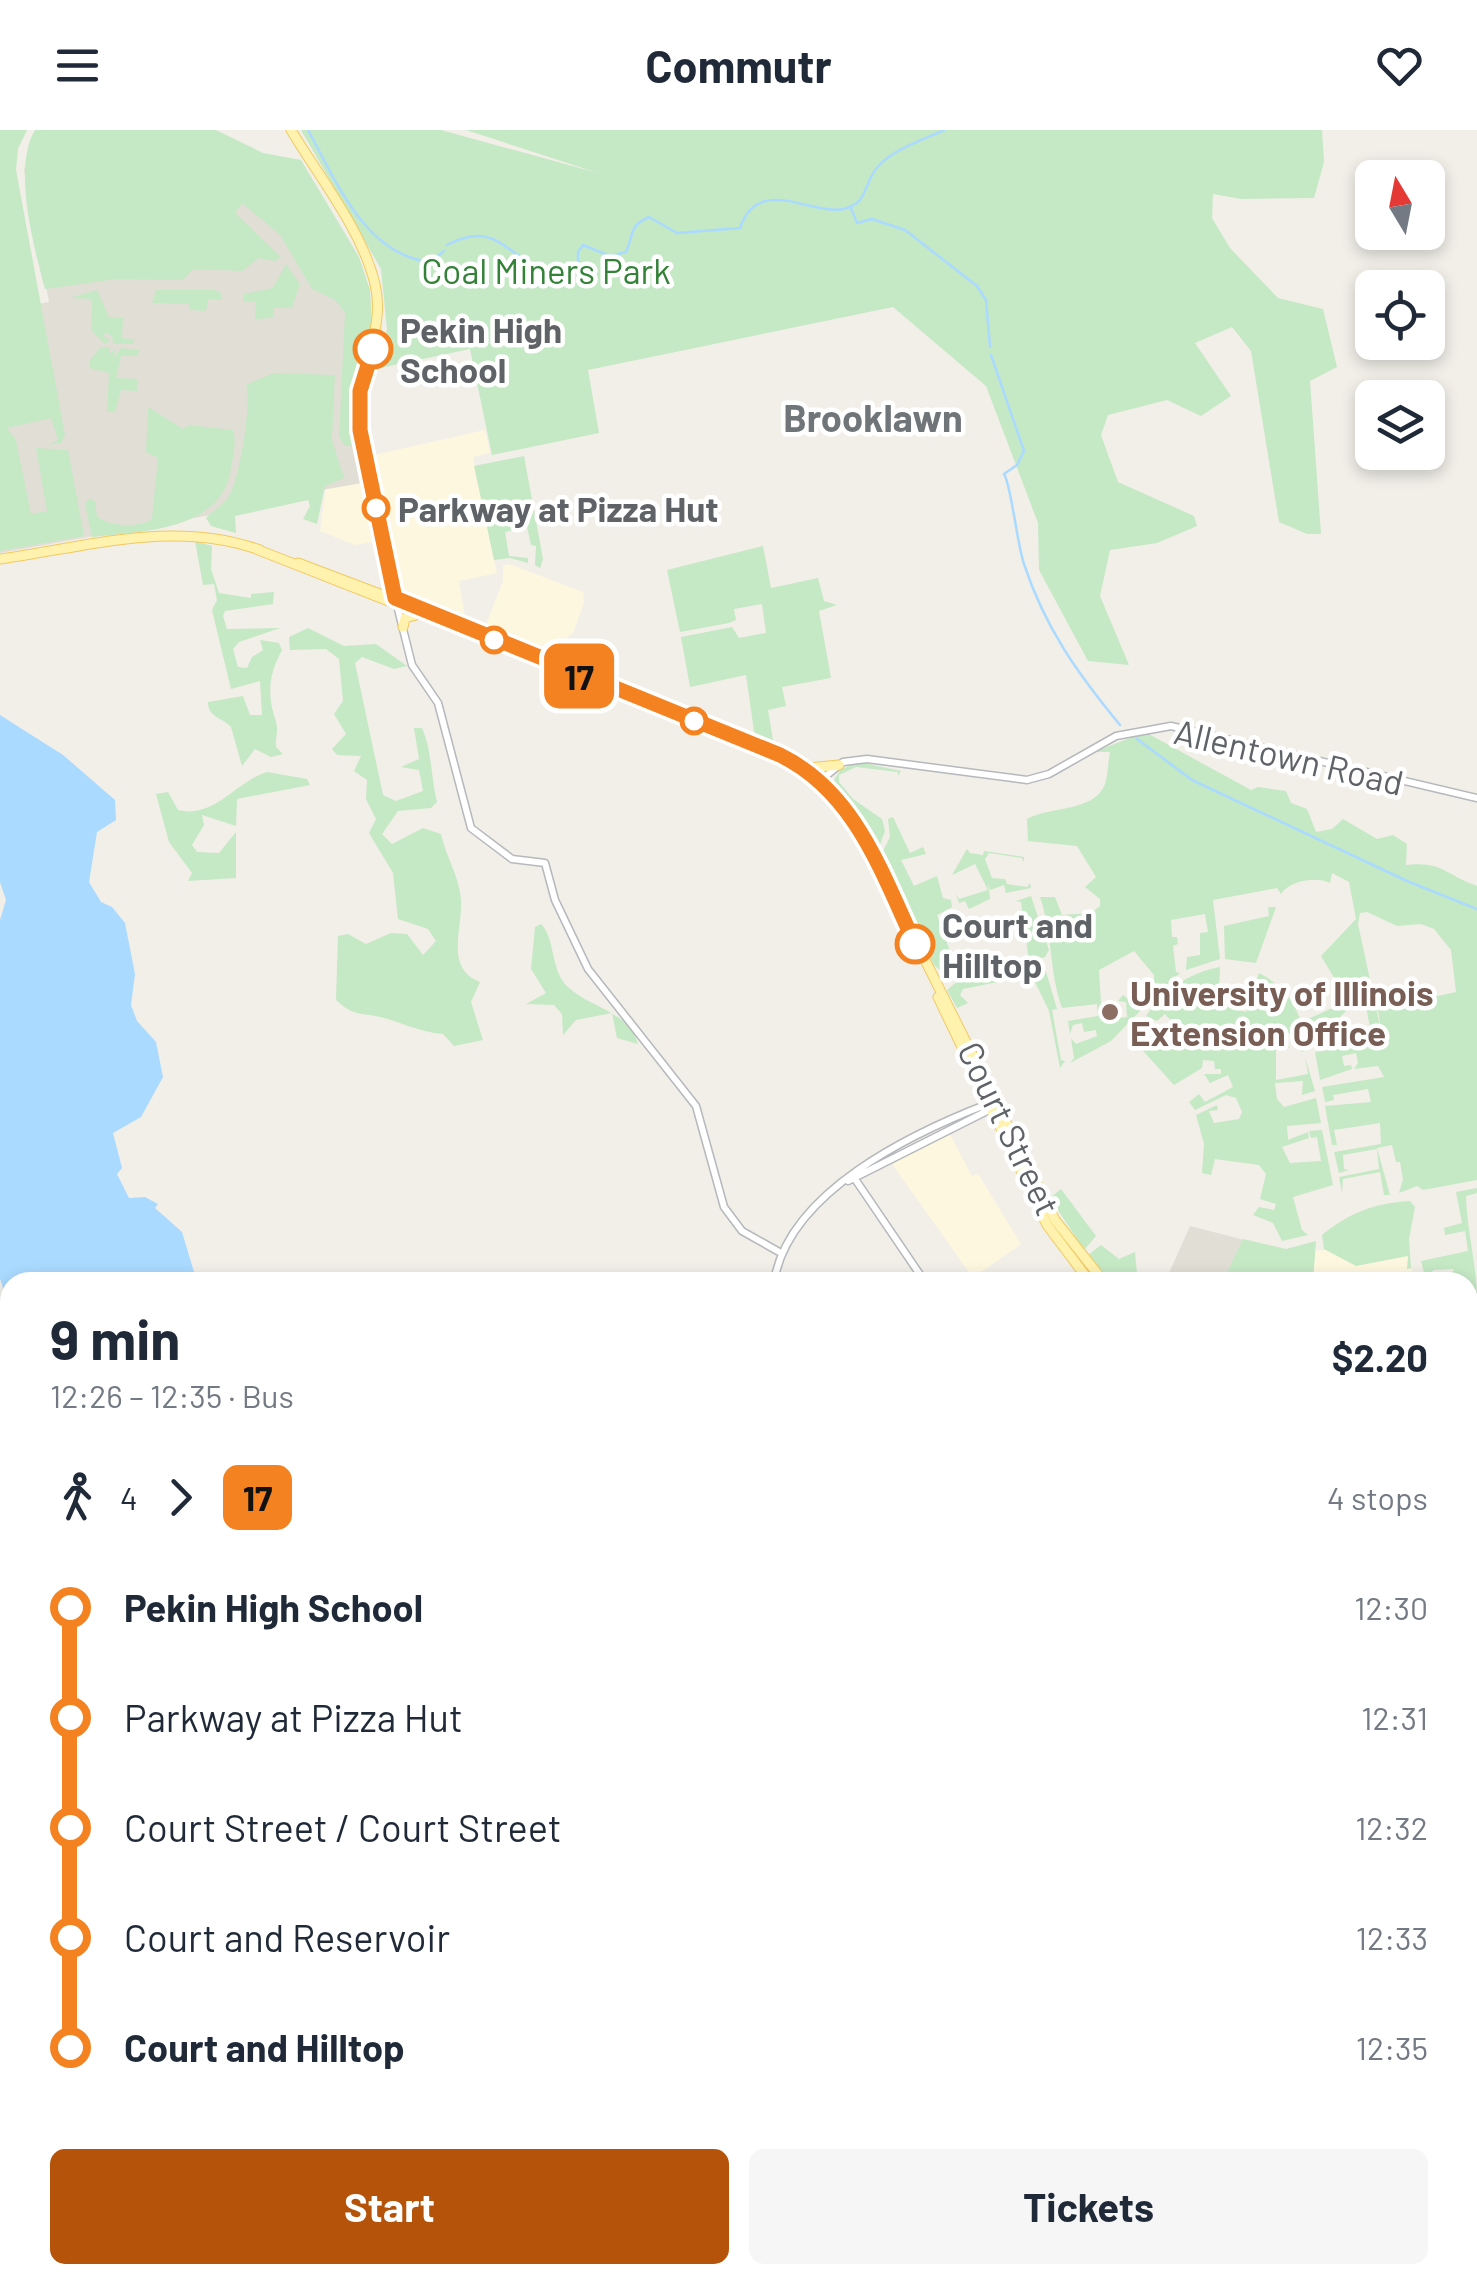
<!DOCTYPE html>
<html lang="en">
<head>
<meta charset="utf-8">
<style>
	:root { --surface:#fff; --page:#f6f6f7; --text:#1f2937; --muted:#747a83; --accent:#b45309 }
	body { margin:0; font-family:Barlow,sans-serif; background:var(--page); color:var(--text); height:100vh; display:flex; flex-direction:column; font-size:38px; white-space:nowrap }
	* { box-sizing:border-box; margin:0 }
	p { font-size:32px; color:var(--muted) }
	.icon { flex:none; width:55px; height:55px; fill:none; stroke:currentColor; stroke-width:2; stroke-linecap:round; stroke-linejoin:round }
	.map { position:relative; flex:1; overflow:hidden }
	.drawer { position:absolute; left:0px; top:1142px; width:1478px; height:1012px; display:flex; flex-direction:column; background:var(--surface); border-radius:30px 30px 0 0; box-shadow:0 5px 15px #0003 }
	.drawer>* { flex:none }
	.badge { padding:0 20px; border-radius:15px; font-size:35px; line-height:65px }
	.needle { width:65px; rotate:350deg }
	.fabs { position:absolute; left:1355px; top:30px; display:grid; gap:20px }
	.fabs a { display:grid; place-items:center; width:90px; height:90px; border-radius:15px; background:var(--surface); box-shadow:0 5px 15px #0003; font-size:50px }
	.map>.badge { position:absolute; translate:-50% -50%; box-shadow:0 0 0 5px #fff }
	.legs { display:flex; align-items:center; gap:15px; height:110px; padding:0 50px; font-size:32px }
	.legs p { margin-inline-start:auto }
	.head { display:flex; align-items:center; justify-content:space-between; height:170px; padding:0 50px }
	h1 { font-size:55px; font-weight:700; line-height:75px }
	.cta { display:flex; gap:20px; margin-top:auto; padding:20px 50px }
	.cta a { flex:1; height:115px; border-radius:15px; background:var(--accent); color:#fff; font-size:40px; font-weight:700; line-height:115px; text-align:center }
	.cta a+a { background:var(--page); color:var(--text) }
	ul { padding:0 50px; list-style:none }
	li { display:flex; align-items:center; gap:35px; height:110px; font-size:38px }
	li i { display:grid; place-items:center; width:15px; height:100%; margin:0 12px; background:currentColor }
	li i::after { content:''; width:25px; height:25px; margin:-12px; border:8px solid; border-radius:50%; background:var(--surface) }
	li p { margin-inline-start:auto }
	li:first-child i { background:linear-gradient(#0000 50%,currentColor 0) }
	li:last-child i { background:linear-gradient(currentColor 50%,#0000 0) }
	header { display:flex; justify-content:space-between; align-items:center; height:130px; padding:0 50px; background:var(--surface); font-size:45px; font-weight:700 }
	.map>svg:first-child { display:block }
</style>
</head>
<body>
<header><svg class="icon" aria-label="menu" viewBox="0 0 24 24"><path d="M4 6h16M4 12h16M4 18h16"/></svg>Commutr<svg class="icon" aria-label="heart" viewBox="0 0 24 24"><path d="M12 20l-8-8c-3-5 5-10 8-4 3-6 11-1 8 4z"/></svg></header>
<div class="map">
<svg width="1477" height="2153" viewBox="0 0 1477 2153">
	<rect width="100%" height="100%" fill="#f1efe8"/>
	<!-- commercial -->
	<path fill="#fef7e0" d="M 485,300 L 490,323 L 473,327 L 497,443 L 459,451 L 466,493 L 404,462 L 385,395 L 374,325 Z
		M 361,350 L 372,412 L 355,415 L 320,401 L 326,357 Z
		M 509,434 L 583,462 L 584,473 L 573,503 L 545,524 L 484,500 L 503,451 L 503,436 Z
		M 949,1003 L 972,1046 L 978,1044 L 1021,1114 L 973,1148 L 892,1034 Z
		M 1326,1120 L 1409,1126 L 1414,1152 L 1312,1152 L 1312,1121 Z"/>
	<!-- education -->
	<path fill="#e1ded6" d="M 38,0 L 212,0 L 361,137 L 351,273 L 362,353 L 299,364 L 299,369 L 0,423 L 0,181 L 49,172 L 24,40 Z
		M 1190,1096 L 1276,1118 L 1260,1152 L 1165,1152 Z"/>
	<!-- green -->
	<path fill="#c5e8c5" fill-rule="evenodd" d="M 0,0 L 27,0 L 18,19 L 16,40 L 65,305 L 61,313 L 48,315 L 58,310 L 51,288 L 7,298 L 16,310 L 31,384 L 47,381 L 36,318 L 68,320 L 84,406 L 0,421 Z
		M 35,0 L 216,0 L 263,23 L 301,30 L 359,127 L 370,160 L 372,194 L 353,268 L 355,316 L 345,316 L 339,306 L 345,182 L 335,170 L 312,159 L 280,105 L 242,73 L 235,83 L 281,127 L 275,131 L 259,128 L 242,141 L 193,139 L 183,150 L 117,149 L 45,159 C 34,117 12,38 35,0 Z
		M 301,0 L 441,0 L 598,43 L 466,0 L 1322,0 L 1324,32 L 1314,68 L 1241,69 L 1213,64 L 1212,88 L 1230,118 L 1278,168 L 1323,179 L 1337,237 L 1310,251 L 1321,404 L 1307,404 L 1279,392 L 1251,221 L 1232,197 L 1195,213 L 1231,266 L 1201,286 L 1167,270 L 1108,285 L 1101,305 L 1118,352 L 1194,386 L 1197,396 L 1157,413 L 1110,420 L 1100,466 L 1129,535 L 1088,531 L 1039,440 L 1038,393 L 986,256 L 893,177 L 588,240 L 599,303 L 492,325 L 470,219 L 380,238 L 387,199 L 381,139 Z
		M 286,134 L 300,154 L 292,178 L 274,178 L 273,188 L 255,189 L 256,172 L 243,171 L 244,164 L 273,158 Z
		M 97,160 L 109,187 L 123,188 L 122,208 L 134,209 L 134,214 L 113,214 L 112,206 L 106,203 L 103,206 L 110,210 L 105,214 L 91,200 L 92,169 L 69,168 Z
		M 156,160 L 215,160 L 221,163 L 221,170 L 208,169 L 205,187 L 205,181 L 190,180 L 189,174 L 152,173 Z
		M 101,217 L 110,217 L 110,224 L 116,218 L 113,229 L 121,218 L 139,220 L 138,226 L 121,226 L 116,248 L 138,249 L 137,261 L 121,260 L 115,282 L 107,282 L 109,243 L 89,238 L 90,230 Z
		M 273,243 L 335,245 L 332,310 L 344,348 L 325,356 L 317,394 L 303,389 L 310,376 L 308,370 L 235,386 L 236,403 L 211,396 L 206,388 C 213,381 223,375 229,366 C 240,348 252,271 246,255 Z
		M 148,277 L 183,299 L 189,295 L 233,300 C 237,312 233,325 231,338 C 222,401 144,401 92,407 L 85,374 L 88,369 L 95,371 L 97,386 C 108,397 140,398 152,389 L 158,328 L 146,322 Z
		M 524,326 L 543,429 L 540,438 L 535,435 L 536,416 L 531,415 L 527,397 L 505,402 L 509,426 L 528,428 L 528,433 L 510,428 L 494,430 L 474,336 Z
		M 195,411 L 212,416 L 211,439 L 219,463 L 251,468 L 251,464 L 274,462 L 273,474 L 225,481 L 223,486 L 227,499 L 280,498 L 239,512 L 233,519 L 238,537 L 247,538 L 252,527 L 263,520 L 260,510 L 279,513 L 282,520 C 268,546 267,565 276,592 C 279,600 275,608 276,617 L 283,624 L 271,627 L 255,619 L 242,636 L 231,597 C 222,587 208,588 208,572 L 243,566 L 250,585 L 262,585 L 260,551 L 231,559 L 212,480 L 217,470 L 214,454 L 203,455 Z
		M 763,416 L 771,458 L 818,448 L 824,471 L 837,475 L 819,481 L 831,548 L 782,557 L 786,576 L 768,580 L 774,616 L 755,608 L 746,545 L 690,557 L 681,507 L 732,497 L 739,508 L 766,503 L 762,474 L 734,479 L 736,490 L 729,493 L 680,502 L 667,440 Z
		M 308,498 L 344,516 L 376,514 L 407,536 L 394,539 L 362,527 L 355,533 L 383,665 L 396,671 L 423,661 L 419,640 L 401,637 L 419,629 L 414,598 L 422,598 C 432,620 431,649 437,672 L 431,678 L 398,681 L 382,704 L 392,714 L 423,698 L 441,704 C 446,727 459,746 461,769 C 463,799 444,838 480,852 L 471,872 L 483,910 L 454,916 L 443,904 C 419,902 401,892 380,887 C 359,882 355,887 336,870 L 338,806 L 348,804 L 366,814 L 391,803 L 407,804 L 423,825 L 436,811 L 428,799 L 398,789 L 393,743 L 369,703 L 376,689 L 366,669 L 367,650 L 354,641 L 361,626 L 337,625 L 332,619 L 346,604 L 334,584 L 343,571 L 339,529 L 326,519 L 290,520 L 289,507 Z
		M 1145,602 L 1251,660 L 1258,657 L 1286,661 L 1291,673 L 1307,679 L 1316,702 L 1332,699 L 1343,689 L 1377,709 L 1393,705 L 1407,714 L 1406,735 C 1443,731 1445,745 1477,756 L 1477,1050 L 1423,1060 L 1417,1056 L 1399,1063 L 1403,1049 L 1400,1032 L 1396,1032 L 1392,1015 L 1377,1018 L 1390,1065 L 1384,1065 L 1380,1042 L 1343,1049 L 1342,1063 L 1339,1047 L 1379,1039 L 1377,1019 L 1343,1025 L 1344,1039 L 1349,1040 L 1339,1043 L 1334,1022 L 1381,1014 L 1380,993 L 1334,1000 L 1337,1015 L 1332,1015 L 1325,976 L 1371,972 L 1368,959 L 1333,965 L 1334,970 L 1325,972 L 1322,957 L 1384,947 L 1378,936 L 1354,939 L 1358,933 L 1356,923 L 1342,926 L 1344,936 L 1351,935 L 1352,939 L 1320,950 L 1315,922 L 1373,914 L 1366,876 L 1347,880 L 1338,889 L 1319,888 L 1311,894 L 1308,889 L 1348,871 L 1321,826 L 1356,789 L 1349,752 L 1332,743 L 1330,753 C 1318,746 1289,750 1281,764 L 1277,758 L 1213,770 L 1220,829 L 1186,840 L 1187,827 L 1200,825 L 1200,803 L 1208,802 L 1205,784 L 1171,790 L 1172,807 L 1177,807 L 1178,814 L 1173,816 L 1176,842 L 1180,843 L 1146,873 L 1139,868 L 1154,853 L 1154,845 L 1134,821 L 1099,840 L 1102,890 L 1127,887 L 1126,872 L 1118,871 L 1123,865 L 1142,879 L 1111,911 L 1070,933 L 1074,928 L 1071,908 L 1076,914 L 1097,906 L 1096,900 L 1084,902 L 1082,893 L 1073,895 L 1070,904 L 1068,891 L 1098,886 L 1097,874 L 1062,878 C 1049,841 1053,805 1040,767 L 1055,767 L 1062,785 L 1091,783 L 1100,776 L 1100,769 L 1085,757 L 1096,747 L 1077,716 L 1028,711 L 1027,689 C 1050,676 1095,682 1105,654 C 1108,646 1108,632 1110,622 L 1094,622 ZM 1367,782 L 1397,796 L 1421,794 L 1434,799 L 1451,820 L 1456,862 L 1378,879 L 1381,901 L 1358,794 L 1360,783 Z
		M 859,632 L 901,641 L 898,646 L 898,642 L 856,637 L 839,645 L 839,652 L 853,669 L 882,689 L 885,701 L 878,720 L 834,650 L 841,639 Z
		M 267,642 L 307,649 L 310,655 L 237,669 L 236,696 L 202,685 L 204,695 L 192,715 L 197,722 L 219,723 L 236,702 L 236,748 L 188,751 L 192,743 L 169,712 L 156,664 L 168,662 L 178,680 C 215,689 235,652 267,642 Z
		M 893,687 L 910,723 L 923,717 L 926,724 L 901,730 L 914,756 L 937,746 L 943,768 L 951,770 L 952,777 L 937,785 L 957,841 L 942,842 L 934,835 L 880,727 L 890,707 L 888,689 Z
		M 967,719 L 970,723 L 983,725 L 984,721 L 1024,727 L 1024,732 L 1022,728 L 989,723 L 985,729 L 992,748 L 1005,749 L 1007,754 L 1027,757 L 1030,753 L 1031,758 L 1006,763 L 1004,755 L 990,760 L 988,752 L 990,769 L 969,779 L 965,771 L 959,773 L 956,764 L 959,769 L 988,760 L 975,734 L 952,745 Z
		M 1031,766 L 1049,820 L 1045,827 L 1029,831 L 1021,772 L 1016,771 Z
		M 1268,777 L 1276,777 L 1256,833 L 1225,829 L 1224,796 L 1269,786 Z
		M 541,794 C 556,809 550,841 568,857 C 590,878 629,881 638,914 L 617,908 L 612,883 L 576,890 L 563,905 L 562,884 L 554,875 L 526,874 L 546,863 L 531,839 L 535,797 Z
		M 1044,835 L 1057,879 L 1052,880 L 1061,930 L 1065,931 L 1060,938 L 1049,881 L 1034,850 L 1038,844 L 963,859 L 960,865 L 968,873 L 957,878 L 947,860 L 959,850 Z
		M 1220,837 L 1219,865 L 1225,876 L 1246,882 L 1259,843 C 1290,859 1304,886 1306,920 L 1301,922 L 1300,902 L 1286,904 L 1289,918 L 1276,920 L 1276,950 L 1308,944 L 1305,927 L 1315,961 L 1302,965 L 1303,951 L 1275,953 L 1277,969 L 1284,977 L 1316,968 L 1321,993 L 1287,996 L 1288,1010 L 1308,1002 L 1309,1008 L 1282,1017 L 1290,1033 L 1321,1031 L 1317,1007 L 1311,1008 L 1309,1001 L 1322,1000 L 1333,1055 L 1293,1067 L 1302,1100 L 1308,1105 L 1282,1111 L 1273,1093 L 1253,1085 L 1259,1077 L 1274,1080 L 1276,1074 L 1260,1069 L 1266,1044 L 1259,1035 L 1215,1029 L 1211,1045 L 1202,1043 L 1204,1014 L 1196,985 L 1217,975 L 1218,980 L 1209,981 L 1214,993 L 1239,989 L 1242,982 L 1236,968 L 1226,965 L 1195,980 L 1189,972 L 1199,964 L 1205,972 L 1233,957 L 1228,945 L 1210,953 L 1204,944 L 1221,944 L 1221,939 L 1215,939 L 1214,931 L 1203,930 L 1202,938 L 1174,955 L 1135,912 L 1141,907 L 1153,913 L 1174,894 L 1165,884 L 1157,891 L 1146,886 C 1165,860 1188,843 1220,837 Z
		M 1477,1058 L 1477,1063 L 1466,1066 C 1467,1101 1477,1136 1477,1170 L 1468,1172 L 1468,1152 L 1448,1150 L 1454,1139 L 1434,1140 L 1425,1146 L 1421,1131 L 1468,1121 L 1465,1101 L 1445,1105 L 1444,1098 L 1462,1093 L 1456,1062 Z
		M 1061,1059 L 1096,1106 L 1084,1120 L 1050,1068 Z
		M 1410,1071 L 1415,1077 L 1409,1109 L 1411,1138 L 1407,1139 L 1408,1126 L 1356,1136 L 1324,1119 L 1322,1105 C 1349,1083 1375,1073 1410,1071 Z
		M 1243,1109 L 1286,1119 L 1316,1111 L 1313,1152 L 1224,1149 Z
		M 1101,1115 L 1119,1129 L 1135,1122 L 1137,1144 L 1147,1149 L 1150,1143 L 1155,1147 L 1161,1144 L 1155,1152 L 1110,1152 L 1088,1125 Z
		M 32,2145 L 723,2145 L 713,2153 L 34,2153 Z"/>
	<!-- water -->
	<path fill="#aadaff" d="M 0,585 L 63,625 L 115,670 L 116,690 L 97,702 L 89,752 L 101,772 L 112,777 L 125,793 L 135,844 L 131,875 L 137,891 L 156,912 L 163,947 L 141,987 L 113,1003 L 122,1038 L 117,1044 L 129,1068 L 145,1067 L 158,1074 L 155,1078 L 182,1102 L 197,1152 L 10,1152 L 10,1493 L 0,1488 L 0,1190 L 6,1167 L 0,1149 L 0,790 L 6,770 L 0,752 Z"/>
	<g fill="none" stroke-linecap="round" stroke-linejoin="round">
		<!-- stream -->
		<path stroke="#aadaff" stroke-width="2.5" d="M 308,0 C 336,51 365,125 430,132 L 444,121
			M 851,78 L 857,93 L 872,89 L 905,100 L 977,156 L 986,170 L 990,217
			M 447,115 C 494,91 501,120 541,139 C 550,143 563,141 574,140
			M 578,136 L 578,122 L 583,115 L 610,126 L 626,122 C 634,105 628,96 649,87 L 677,103 L 740,98 C 758,44 812,86 844,79 C 865,73 863,62 872,45 C 885,21 921,11 944,0
			M 991,225 L 1024,321 L 1017,335 L 1004,344 C 1011,354 1017,414 1024,434 C 1045,498 1078,544 1120,595
			M 1137,609 L 1192,650 L 1407,751 L 1477,779
			M 1468,1757 L 1477,1751
			M 581,2153 L 585,2148"/>
		<defs>
			<path id="minor" d="M 397,475 L 412,535 L 438,573 L 471,698 L 512,729 L 545,733 L 555,770 L 588,839 L 696,976 L 724,1077 L 742,1101 L 781,1123
				M 821,650 L 843,632 L 867,629 L 1027,650 L 1049,644 L 1116,606 L 1171,596 L 1477,668
				M 853,1046 L 925,1152
				M 848,1051 L 993,978
				M 774,1152 C 788,1062 912,1003 990,973
				M 0,1958 L 10,1949
				M 495,2145 L 504,2153
				M 733,2145 L 735,2153"/>
			<path id="major" d="M 291,0 C 319,47 362,100 375,154 C 386,200 358,237 359,281 C 360,344 383,408 395,469
				M 256,419 L 773,622 L 824,653 L 862,704 L 1055,1090 L 1104,1152
				M 0,429 C 88,417 173,389 260,420
				M 298,433 L 456,493
				M 403,497 L 405,488 L 416,485
				M 808,638 L 839,635
				M 938,867 L 1047,1095 L 1090,1152
				M 1468,1339 L 1477,1344
				M 1468,1350 L 1477,1355"/>
		</defs>
		<!-- minor casing -->
		<use href="#minor" stroke="#b5b8bc" stroke-width="9"/>
		<!-- major casing -->
		<use href="#major" stroke="#f2c960" stroke-width="11"/>
		<!-- minor -->
		<use href="#minor" stroke="#fff" stroke-width="6"/>
		<!-- major -->
		<use href="#major" stroke="#fff2af" stroke-width="9"/>
	</g>
	<g fill="none" stroke-linecap="round" stroke-linejoin="round">
		<defs>
			<path id="line-1" d="M 373,219 L 360,261 L 360,300 L 395,468 L 780,625 C 855,662 881,741 915,814"/>
		</defs>
		<!-- line-1 casing -->
		<use href="#line-1" stroke="#fff" stroke-width="22"/>
		<!-- line-1 -->
		<use href="#line-1" stroke="#f58220" stroke-width="15"/>
	</g>
	<!-- markers -->
	<g fill="#fff" stroke="#f58220" stroke-width="5">
		<circle cx="373" cy="219" r="18"/>
		<circle cx="376" cy="378" r="12"/>
		<circle cx="494" cy="510" r="12"/>
		<circle cx="694" cy="591" r="12"/>
		<circle cx="915" cy="814" r="18"/>
	</g>
	<circle fill="#8d6e63" stroke="#fff" stroke-width="4" cx="1110" cy="882" r="10"/>
	<g text-anchor="middle" dominant-baseline="central" stroke-width="9" stroke-linejoin="round" paint-order="stroke">
		<!-- park labels -->
		<g font-size="35" fill="#348238" stroke="#fff">
			<text x="546" y="140">Coal Miners Park</text>
		</g>
		<!-- stop labels -->
		<g font-size="35" font-weight="bold" fill="#5f6368" stroke="#fff" text-anchor="start">
			<text x="400" y="199">Pekin High<tspan x="400" dy="40">School</tspan></text>
			<text x="398" y="378">Parkway at Pizza Hut</text>
			<text x="942" y="794">Court and<tspan x="942" dy="40">Hilltop</tspan></text>
		</g>
		<!-- street labels -->
		<g font-size="35" fill="#5f6368" stroke="#fff">
			<text transform="translate(1289 626) rotate(13)">Allentown Road</text>
			<text transform="translate(1010 998) rotate(64)">Court Street</text>
		</g>
		<!-- education labels -->
		<g font-size="35" font-weight="bold" fill="#785e54" stroke="#fff" text-anchor="start">
			<text x="1130" y="862">University of Illinois<tspan x="1130" dy="40">Extension Office</tspan></text>
		</g>
		<!-- neighbourhood labels -->
		<g font-size="38" font-weight="bold" fill="#70757a" stroke="#fff">
			<text x="873" y="287">Brooklawn</text>
		</g>
	</g>
</svg>
<div class="fabs">
<a><svg class="needle" viewBox="-14 -14 28 28"><path d="M0-13l5 13h-10z" fill="#e53935"/><path d="M0 13l5-13h-10z" fill="#747a83"/></svg></a>
<a><svg class="icon" aria-label="locate" viewBox="0 0 24 24"><circle cx="12" cy="12" r="6"/><path d="M12 2v4M12 18v4M2 12h4M18 12h4"/></svg></a>
<a><svg class="icon" aria-label="layers" viewBox="0 0 24 24"><path d="M12 4l9 5-9 5-9-5zM3 14l9 5 9-5"/></svg></a>
</div>
<b class="badge" style="left:579px;top:546px;background:#f58220;color:#111">17</b>
<section class="drawer">
<div class="head"><div><h1>9 min</h1><p>12:26 – 12:35 · Bus</p></div><b>$2.20</b></div>
<div class="legs"><svg class="icon" aria-label="walk" viewBox="0 0 24 24"><circle cx="13" cy="4" r="2"/><path d="M13 8l-2 6 4 7M11 14l-3 7M7 12l3-4h3l4 4"/></svg>4<svg class="icon" aria-label="forward" viewBox="0 0 24 24"><path d="M9 5l7 7-7 7"/></svg><b class="badge" style="background:#f58220;color:#111">17</b><p>4 stops</p></div>
<ul>
<li><i style="color:#f58220"></i><b>Pekin High School</b><p>12:30</p></li>
<li><i style="color:#f58220"></i><span>Parkway at Pizza Hut</span><p>12:31</p></li>
<li><i style="color:#f58220"></i><span>Court Street / Court Street</span><p>12:32</p></li>
<li><i style="color:#f58220"></i><span>Court and Reservoir</span><p>12:33</p></li>
<li><i style="color:#f58220"></i><b>Court and Hilltop</b><p>12:35</p></li>
</ul>
<div class="cta"><a>Start</a><a>Tickets</a></div>
</section>
</div>
</body>
</html>
